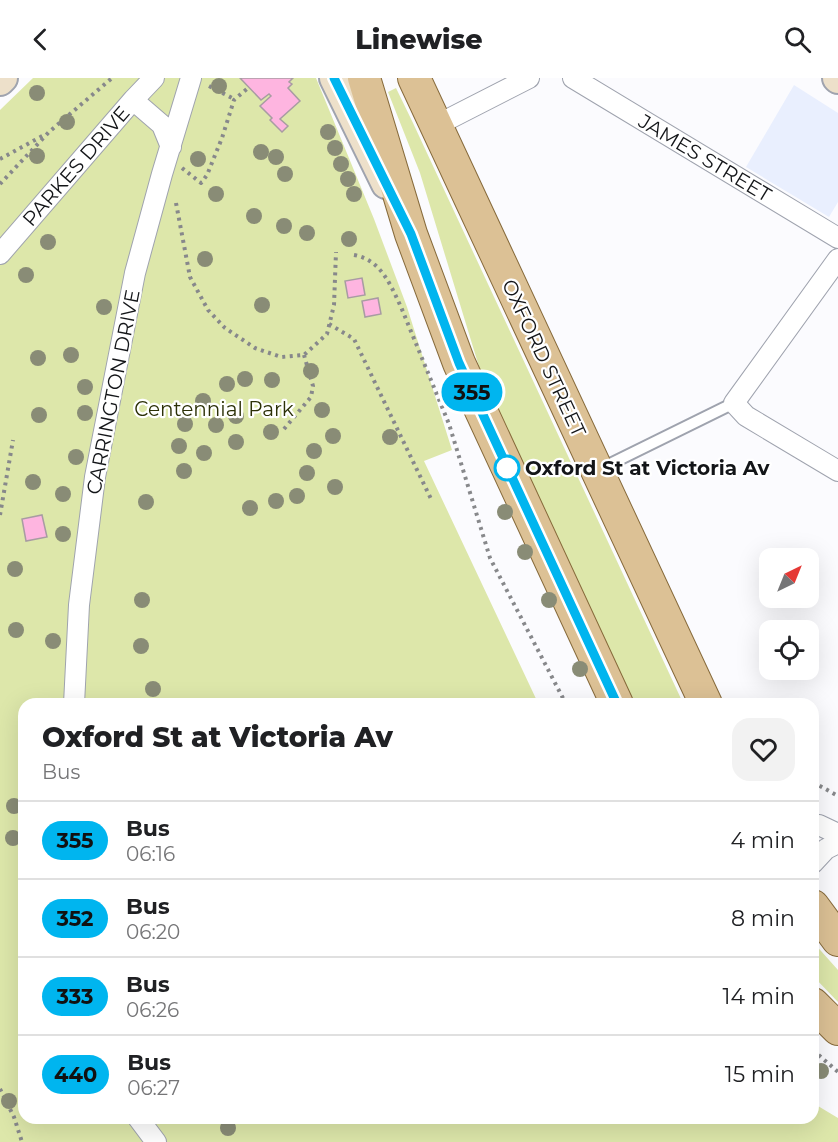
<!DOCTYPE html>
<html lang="en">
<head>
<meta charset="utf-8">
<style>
	:root { --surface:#fff; --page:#f2f2f2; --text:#202124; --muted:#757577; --line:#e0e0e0 }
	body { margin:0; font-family:Montserrat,sans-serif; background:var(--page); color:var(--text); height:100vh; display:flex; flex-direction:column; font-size:22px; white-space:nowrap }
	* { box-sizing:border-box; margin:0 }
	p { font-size:20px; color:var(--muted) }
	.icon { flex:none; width:33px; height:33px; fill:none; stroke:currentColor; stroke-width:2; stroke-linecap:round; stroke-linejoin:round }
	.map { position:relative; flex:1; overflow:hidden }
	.sheet { position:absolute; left:18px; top:620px; width:801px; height:426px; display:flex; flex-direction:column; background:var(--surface); border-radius:18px; box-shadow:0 6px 24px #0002 }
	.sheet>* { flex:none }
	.badge { padding:0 12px; border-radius:20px; font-size:21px; line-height:39px }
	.needle { width:39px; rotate:43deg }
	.tools { position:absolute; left:759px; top:470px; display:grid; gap:12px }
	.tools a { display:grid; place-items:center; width:60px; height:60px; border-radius:12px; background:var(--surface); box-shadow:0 6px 24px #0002; font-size:30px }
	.map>.badge { position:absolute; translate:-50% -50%; box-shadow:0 0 0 3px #fff }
	.round { display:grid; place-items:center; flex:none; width:63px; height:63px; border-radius:18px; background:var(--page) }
	.summary { display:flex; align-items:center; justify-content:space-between; height:102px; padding:0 24px }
	h1 { font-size:28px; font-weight:800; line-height:45px }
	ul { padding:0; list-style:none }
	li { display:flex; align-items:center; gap:18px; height:78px; padding:0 24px; border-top:2px solid var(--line) }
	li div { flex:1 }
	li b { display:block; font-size:22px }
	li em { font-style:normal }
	li .badge { min-width:66px; font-weight:700; text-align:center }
	header { display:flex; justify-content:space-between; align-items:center; height:78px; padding:0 24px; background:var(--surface); font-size:27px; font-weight:800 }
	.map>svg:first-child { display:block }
</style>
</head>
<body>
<header><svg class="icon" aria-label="back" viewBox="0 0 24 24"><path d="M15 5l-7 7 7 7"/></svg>Linewise<svg class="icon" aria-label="search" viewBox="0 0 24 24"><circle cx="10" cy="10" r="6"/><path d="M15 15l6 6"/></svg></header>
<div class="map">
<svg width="838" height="1064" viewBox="0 0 838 1064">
	<rect width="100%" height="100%" fill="#fbfbfe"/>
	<!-- built -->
	<path fill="#e9effe" d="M 794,7 L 838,35 L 838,124 L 829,139 L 746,89 Z"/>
	<!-- green -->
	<path fill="#dde7aa" d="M 33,0 L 316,0 L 374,141 L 407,229 L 452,372 L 424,383 L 538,625 L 24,626 L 24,1040 L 813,1040 L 813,1025 L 838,1040 L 838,1064 L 0,1064 L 0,32 Z
		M 396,10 L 413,45 L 683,625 L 631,625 L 491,328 L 420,95 L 388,14 Z
		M 813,864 L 838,892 L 838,924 L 813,898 Z"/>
	<!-- building -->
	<path fill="#feb5e0" stroke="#a89ca2" stroke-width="1.5" d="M 240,0 L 293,0 L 289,4 L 292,6 L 288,10 L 300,23 L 280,41 L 288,48 L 282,54 L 270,42 L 272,40 L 260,28 L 271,18 L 269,16 L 261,22 Z
		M 362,200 L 365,217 L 348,220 L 345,203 Z
		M 378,220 L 381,236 L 365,239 L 362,223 Z
		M 42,437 L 47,459 L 26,463 L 22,441 Z"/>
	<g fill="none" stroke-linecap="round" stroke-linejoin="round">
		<defs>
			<path id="lane" d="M 600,391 L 734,325"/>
			<path id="street" d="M 573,0 L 838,160
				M 133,22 L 162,47 L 171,69
				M 437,47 L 529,0
				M 0,176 L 133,22 L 154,0
				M 838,181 L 734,325 L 746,338 L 838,393
				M 74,626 L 79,527 L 95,399 L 135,195 L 162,96 L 191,0
				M 813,747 L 819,747 L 838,756
				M 813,785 L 826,771 L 838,765
				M 138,1040 L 156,1064"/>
			<path id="secondary" d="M 334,0 L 386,106
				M 837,0 L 838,1
				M 0,3 L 3,0"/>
			<path id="primary" d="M 364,0 L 411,156 L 459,285 L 617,626
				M 414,0 L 706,626
				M 813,828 L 838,862
				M 813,926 L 838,951"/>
		</defs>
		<!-- lane casing -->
		<use href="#lane" stroke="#9fa3ae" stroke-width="14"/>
		<!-- street casing -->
		<use href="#street" stroke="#9fa3ae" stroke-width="22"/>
		<!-- secondary casing -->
		<use href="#secondary" stroke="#9fa3ae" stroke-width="32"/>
		<!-- primary casing -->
		<use href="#primary" stroke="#866a3b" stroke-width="34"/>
		<!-- path -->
		<path stroke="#87888b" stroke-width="4" stroke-dasharray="3 4.5" stroke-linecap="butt" d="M 209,8 L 234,21
			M 0,81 L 46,56
			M 182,90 L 201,105 L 207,97 L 222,60 L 234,22 L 248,10
			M 0,106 L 49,54 L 112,0
			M 176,125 L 190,199 L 208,232 L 225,250 L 255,270 L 281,279 L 304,277 L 327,256 L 334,227 L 336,174
			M 354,177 C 381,182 390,206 401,229 L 449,346 L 490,480 L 566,626
			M 329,246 L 354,261 L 432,423
			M 284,351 L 311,319 L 313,308 L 304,277
			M 0,437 L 13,362
			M 813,704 L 838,718
			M 813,972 L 838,994
			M 0,1011 L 14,1039 L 22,1064"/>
		<!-- lane -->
		<use href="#lane" stroke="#fff" stroke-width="10"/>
		<!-- street -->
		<use href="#street" stroke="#fff" stroke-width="20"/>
		<!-- secondary -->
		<use href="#secondary" stroke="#ede0ca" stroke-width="28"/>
		<!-- primary -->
		<use href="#primary" stroke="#dcc195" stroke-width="32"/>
	</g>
	<!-- trees -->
	<g fill="#898c76">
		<circle cx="219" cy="8" r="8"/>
		<circle cx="37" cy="15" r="8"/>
		<circle cx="67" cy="44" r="8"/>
		<circle cx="328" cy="54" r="8"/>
		<circle cx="335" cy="70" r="8"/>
		<circle cx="261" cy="74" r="8"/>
		<circle cx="37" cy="78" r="8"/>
		<circle cx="276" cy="79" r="8"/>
		<circle cx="198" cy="81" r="8"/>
		<circle cx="341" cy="86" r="8"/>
		<circle cx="285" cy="96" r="8"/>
		<circle cx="348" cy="101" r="8"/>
		<circle cx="216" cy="116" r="8"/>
		<circle cx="354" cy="116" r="8"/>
		<circle cx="254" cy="138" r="8"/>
		<circle cx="284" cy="148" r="8"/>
		<circle cx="307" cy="155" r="8"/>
		<circle cx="349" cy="161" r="8"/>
		<circle cx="48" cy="164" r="8"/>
		<circle cx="205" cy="181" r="8"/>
		<circle cx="26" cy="197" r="8"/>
		<circle cx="262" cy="227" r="8"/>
		<circle cx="104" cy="229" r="8"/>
		<circle cx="71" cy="277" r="8"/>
		<circle cx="38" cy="280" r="8"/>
		<circle cx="311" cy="293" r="8"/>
		<circle cx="245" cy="301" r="8"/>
		<circle cx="272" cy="302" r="8"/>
		<circle cx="227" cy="306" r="8"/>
		<circle cx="85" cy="309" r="8"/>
		<circle cx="203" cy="323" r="8"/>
		<circle cx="322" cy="332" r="8"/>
		<circle cx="85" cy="335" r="8"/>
		<circle cx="39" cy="337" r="8"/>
		<circle cx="236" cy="338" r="8"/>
		<circle cx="185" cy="346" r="8"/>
		<circle cx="216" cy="347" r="8"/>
		<circle cx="271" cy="354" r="8"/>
		<circle cx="333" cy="358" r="8"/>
		<circle cx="390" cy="359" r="8"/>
		<circle cx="236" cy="364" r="8"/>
		<circle cx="179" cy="368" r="8"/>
		<circle cx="314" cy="373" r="8"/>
		<circle cx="204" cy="375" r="8"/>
		<circle cx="76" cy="379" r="8"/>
		<circle cx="184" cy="393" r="8"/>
		<circle cx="307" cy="395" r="8"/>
		<circle cx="33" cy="404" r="8"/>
		<circle cx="335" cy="409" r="8"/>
		<circle cx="63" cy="416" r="8"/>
		<circle cx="297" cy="418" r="8"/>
		<circle cx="276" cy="423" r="8"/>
		<circle cx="146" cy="424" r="8"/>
		<circle cx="250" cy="430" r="8"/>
		<circle cx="505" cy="434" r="8"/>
		<circle cx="63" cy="456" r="8"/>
		<circle cx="525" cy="474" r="8"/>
		<circle cx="15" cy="491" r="8"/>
		<circle cx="142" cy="522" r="8"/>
		<circle cx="549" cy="522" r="8"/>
		<circle cx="16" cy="552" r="8"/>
		<circle cx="53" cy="563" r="8"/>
		<circle cx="141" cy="568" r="8"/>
		<circle cx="580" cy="591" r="8"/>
		<circle cx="153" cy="611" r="8"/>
		<circle cx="14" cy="728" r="8"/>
		<circle cx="13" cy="760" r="8"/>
		<circle cx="821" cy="993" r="8"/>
		<circle cx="9" cy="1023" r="8"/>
		<circle cx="228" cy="1050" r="8"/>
	</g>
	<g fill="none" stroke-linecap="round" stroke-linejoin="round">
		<defs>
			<path id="line" d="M 334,0 L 411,156 L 459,285 L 617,626"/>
		</defs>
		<!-- line casing -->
		<use href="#line" stroke="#fff" stroke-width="14"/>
		<!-- line -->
		<use href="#line" stroke="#00b5ef" stroke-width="9"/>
	</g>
	<!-- markers -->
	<circle fill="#fff" stroke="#00b5ef" stroke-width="3" cx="507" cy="390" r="12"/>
	<g text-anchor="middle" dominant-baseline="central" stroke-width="4.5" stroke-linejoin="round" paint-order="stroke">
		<!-- street labels -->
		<g font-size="20" fill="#131518" stroke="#fff">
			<text transform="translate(705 80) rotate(31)">JAMES STREET</text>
			<text transform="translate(76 88) rotate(-49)">PARKES DRIVE</text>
			<text transform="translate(544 280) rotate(65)">OXFORD STREET</text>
			<text transform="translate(113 314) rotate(-79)">CARRINGTON DRIVE</text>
		</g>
		<!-- park labels -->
		<g font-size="20" fill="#2c3107" stroke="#fff">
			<text x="214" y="331">Centennial Park</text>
		</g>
		<!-- stop labels -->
		<g font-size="20" font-weight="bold" fill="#131518" stroke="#fff" text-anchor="start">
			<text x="525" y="390">Oxford St at Victoria Av</text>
		</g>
	</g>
</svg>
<div class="tools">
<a><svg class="needle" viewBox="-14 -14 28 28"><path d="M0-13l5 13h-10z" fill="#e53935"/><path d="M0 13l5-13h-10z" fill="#757577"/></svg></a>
<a><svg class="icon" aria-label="locate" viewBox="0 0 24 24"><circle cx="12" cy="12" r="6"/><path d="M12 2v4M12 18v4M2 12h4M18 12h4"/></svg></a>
</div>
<b class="badge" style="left:472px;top:314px;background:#00b5ef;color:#111">355</b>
<section class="sheet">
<div class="summary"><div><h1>Oxford St at Victoria Av</h1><p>Bus</p></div><a class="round"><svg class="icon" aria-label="heart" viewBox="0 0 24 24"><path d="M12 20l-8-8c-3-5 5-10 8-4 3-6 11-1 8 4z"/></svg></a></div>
<ul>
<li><span class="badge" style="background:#00b5ef;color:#111">355</span><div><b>Bus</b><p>06:16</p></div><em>4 min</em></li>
<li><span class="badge" style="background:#00b5ef;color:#111">352</span><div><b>Bus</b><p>06:20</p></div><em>8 min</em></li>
<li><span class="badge" style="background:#00b5ef;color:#111">333</span><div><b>Bus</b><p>06:26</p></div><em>14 min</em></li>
<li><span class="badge" style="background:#00b5ef;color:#111">440</span><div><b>Bus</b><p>06:27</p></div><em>15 min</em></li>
</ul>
</section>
</div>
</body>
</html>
